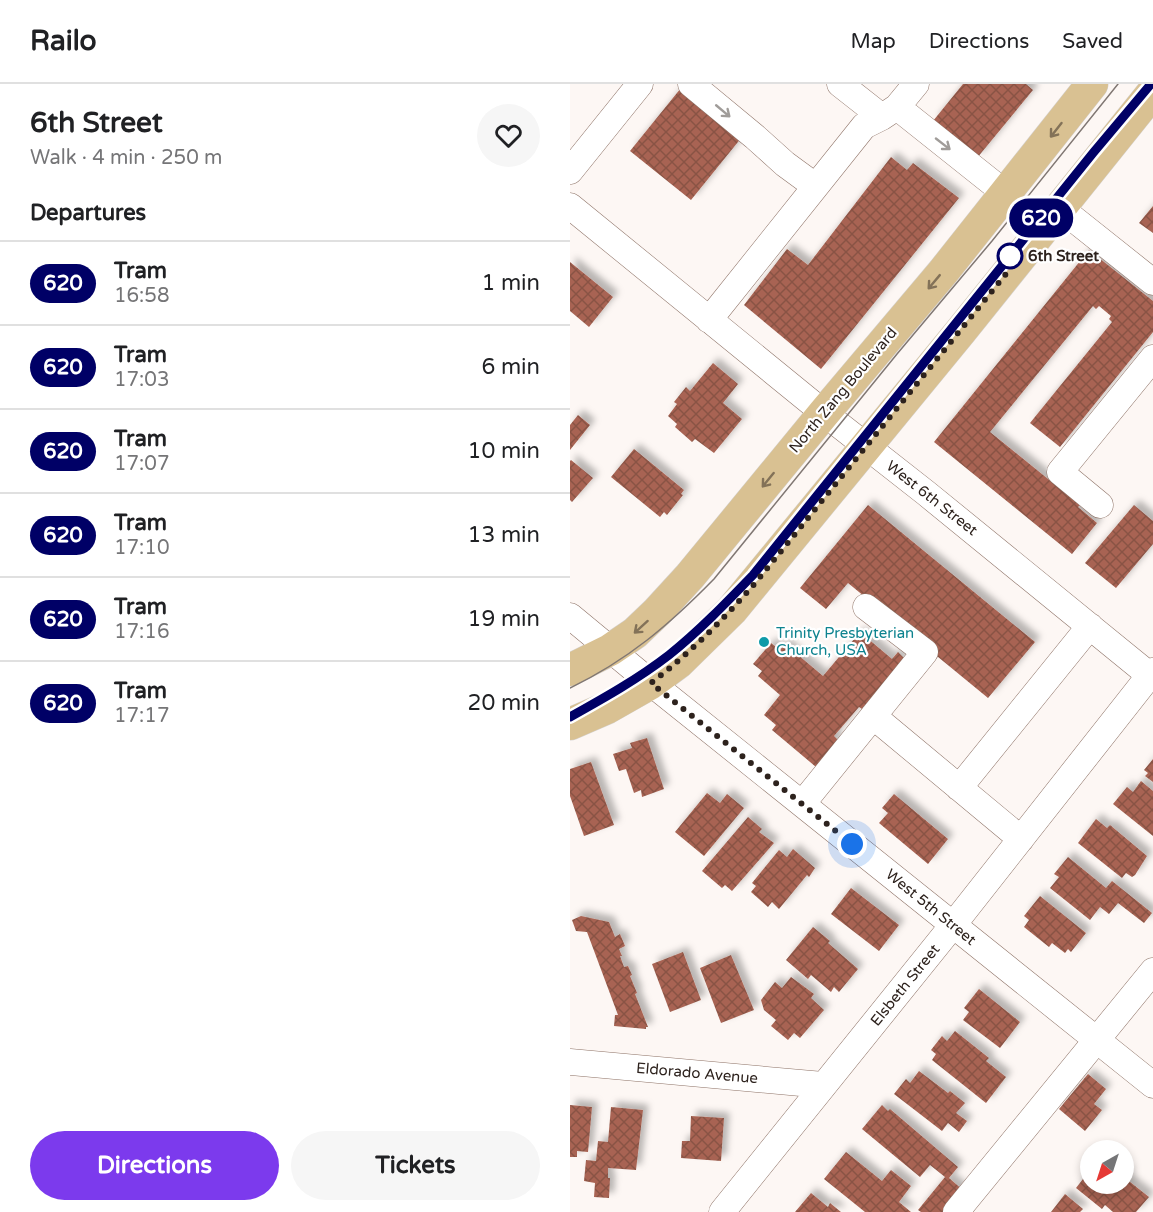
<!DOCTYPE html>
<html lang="en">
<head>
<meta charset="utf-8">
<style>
	:root { --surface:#fff; --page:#f6f6f6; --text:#202124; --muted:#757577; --line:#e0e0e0; --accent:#7c3aed }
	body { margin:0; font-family:"Varela Round",sans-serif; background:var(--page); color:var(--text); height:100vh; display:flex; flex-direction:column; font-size:22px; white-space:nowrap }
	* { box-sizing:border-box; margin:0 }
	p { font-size:20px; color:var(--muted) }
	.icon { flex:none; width:33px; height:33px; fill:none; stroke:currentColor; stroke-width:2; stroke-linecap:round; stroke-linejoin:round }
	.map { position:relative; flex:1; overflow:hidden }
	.side { display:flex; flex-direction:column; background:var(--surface); width:570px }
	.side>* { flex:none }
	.badge { padding:0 12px; border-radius:20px; font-size:21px; line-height:39px }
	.needle { width:39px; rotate:219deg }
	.tools { position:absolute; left:510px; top:1056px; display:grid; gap:12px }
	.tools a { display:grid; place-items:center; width:54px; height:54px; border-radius:50%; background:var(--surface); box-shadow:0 3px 9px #0003; font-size:30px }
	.you { position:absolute; width:30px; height:30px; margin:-15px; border:4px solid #fff; border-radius:50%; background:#1a73e8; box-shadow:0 0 0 9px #1a73e833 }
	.map>.badge { position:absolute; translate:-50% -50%; box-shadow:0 0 0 3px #fff }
	h2 { padding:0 30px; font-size:22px; line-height:54px }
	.round { display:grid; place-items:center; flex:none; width:63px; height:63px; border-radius:32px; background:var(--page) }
	.summary { display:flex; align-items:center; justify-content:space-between; height:102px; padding:0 30px }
	h1 { font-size:28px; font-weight:700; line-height:45px }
	.cta { display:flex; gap:12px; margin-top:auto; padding:12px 30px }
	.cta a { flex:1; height:69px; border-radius:36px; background:var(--accent); color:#fff; font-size:24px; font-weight:700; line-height:69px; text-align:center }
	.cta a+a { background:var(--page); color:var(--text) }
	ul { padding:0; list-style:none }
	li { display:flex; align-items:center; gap:18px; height:84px; padding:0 30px; border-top:2px solid var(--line) }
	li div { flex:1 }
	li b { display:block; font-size:22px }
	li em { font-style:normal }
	li .badge { min-width:66px; font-weight:700; text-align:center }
	header { display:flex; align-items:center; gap:36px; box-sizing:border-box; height:84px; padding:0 30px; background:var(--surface); border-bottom:2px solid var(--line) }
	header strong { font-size:28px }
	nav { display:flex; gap:33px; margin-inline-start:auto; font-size:21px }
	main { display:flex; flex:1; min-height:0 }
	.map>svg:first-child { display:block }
</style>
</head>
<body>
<header>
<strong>Railo</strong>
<nav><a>Map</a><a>Directions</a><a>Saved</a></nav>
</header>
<main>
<section class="side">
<div class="summary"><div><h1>6th Street</h1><p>Walk · 4 min · 250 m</p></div><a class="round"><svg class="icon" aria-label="heart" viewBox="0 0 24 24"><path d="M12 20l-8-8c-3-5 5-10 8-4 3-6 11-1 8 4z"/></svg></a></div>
<h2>Departures</h2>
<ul>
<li><span class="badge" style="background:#006;color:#fff">620</span><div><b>Tram</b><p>16:58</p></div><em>1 min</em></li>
<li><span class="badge" style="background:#006;color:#fff">620</span><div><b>Tram</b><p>17:03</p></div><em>6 min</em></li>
<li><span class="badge" style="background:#006;color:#fff">620</span><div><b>Tram</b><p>17:07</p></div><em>10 min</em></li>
<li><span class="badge" style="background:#006;color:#fff">620</span><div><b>Tram</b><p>17:10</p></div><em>13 min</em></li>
<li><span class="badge" style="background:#006;color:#fff">620</span><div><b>Tram</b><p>17:16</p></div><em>19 min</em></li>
<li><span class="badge" style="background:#006;color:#fff">620</span><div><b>Tram</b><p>17:17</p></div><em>20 min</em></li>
</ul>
<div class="cta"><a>Directions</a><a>Tickets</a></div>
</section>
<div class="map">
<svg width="583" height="1128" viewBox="0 0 583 1128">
	<defs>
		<pattern id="building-cross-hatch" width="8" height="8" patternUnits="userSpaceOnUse" patternTransform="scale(1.5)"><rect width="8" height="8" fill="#a86453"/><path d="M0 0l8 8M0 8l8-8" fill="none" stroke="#895244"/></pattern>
		<filter id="shadow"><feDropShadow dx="5.5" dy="-5.5" stdDeviation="3" flood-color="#0004"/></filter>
	</defs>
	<rect width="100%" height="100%" fill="#fdf7f4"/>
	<!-- building -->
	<path fill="url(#building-cross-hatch)" filter="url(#shadow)" d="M 393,0 L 456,0 L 463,6 L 407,74 L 363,37 Z
		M 111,4 L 172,53 L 121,116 L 60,67 Z
		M 321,73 L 337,86 L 343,79 L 389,114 L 251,285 L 174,221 L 217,165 L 238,181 Z
		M 583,122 L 583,149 L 569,139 Z
		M 519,166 L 583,217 L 583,248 L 490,363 L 460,339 L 542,238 L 539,235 L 541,232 L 529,222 L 526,225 L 523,222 L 420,348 L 510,421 L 508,423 L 527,439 L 502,470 L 364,358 Z
		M 0,178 L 43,213 L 19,243 L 0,227 Z
		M 143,279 L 168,300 L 153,319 L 172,335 L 144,369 L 125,355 L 122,358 L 105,343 L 107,340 L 98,332 L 107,320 L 104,318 L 116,303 L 120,307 Z
		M 8,331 L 20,341 L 0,366 L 0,341 Z
		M 64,365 L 114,406 L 111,410 L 113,411 L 97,431 L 94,428 L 90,433 L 41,393 Z
		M 1,376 L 23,394 L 2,418 L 0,416 L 0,377 Z
		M 298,421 L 465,558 L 418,614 L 278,499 L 256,525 L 230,504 Z
		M 564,421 L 583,437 L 583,460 L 546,504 L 515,479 Z
		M 290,548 L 322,575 L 328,568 L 334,574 L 292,625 L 289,623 L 264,652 L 268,656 L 246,683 L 202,646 L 206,641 L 194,631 L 210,611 L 188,592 L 192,587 L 183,580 L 201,559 L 210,566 L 215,560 L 253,592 Z
		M 77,654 L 94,705 L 72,713 L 71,706 L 64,709 L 56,685 L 49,687 L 43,670 L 62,664 L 60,659 Z
		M 583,675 L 583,698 L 575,692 L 578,689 L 574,686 Z
		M 21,678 L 44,741 L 14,752 L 0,712 L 0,685 Z
		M 571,697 L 583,707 L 583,752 L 543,720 L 557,703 L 563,708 Z
		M 137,709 L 150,719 L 157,710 L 174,724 L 134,772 L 105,748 Z
		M 324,710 L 378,755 L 358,780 L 309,739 L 318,729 L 312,724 Z
		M 178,733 L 192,745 L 189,748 L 204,759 L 162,807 L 155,801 L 152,804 L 132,787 Z
		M 526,735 L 537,744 L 540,741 L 577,772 L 565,791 L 562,793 L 556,789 L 552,794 L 508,759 Z
		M 223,765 L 245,784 L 239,793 L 237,791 L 209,825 L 202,818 L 198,823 L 181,808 L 186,802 L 182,799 L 209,766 L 217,773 Z
		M 498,773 L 536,804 L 542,797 L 582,829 L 574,839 L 548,819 L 539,830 L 530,823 L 520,836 L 480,804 L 489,793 L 484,790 Z
		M 281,804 L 329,841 L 309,867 L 261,830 Z
		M 470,812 L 516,849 L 501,868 L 498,865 L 495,869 L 482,859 L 479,863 L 454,843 L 459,836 L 454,832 Z
		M 11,832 L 39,838 L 45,853 L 50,850 L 55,862 L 49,865 L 52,872 L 50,872 L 54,883 L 58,882 L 62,891 L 60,892 L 67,909 L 65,910 L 78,943 L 76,943 L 76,945 L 44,942 L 45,931 L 48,931 L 17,848 L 6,847 L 2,836 Z
		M 243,843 L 260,857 L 258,859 L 288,885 L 269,908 L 264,903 L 261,908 L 241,891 L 238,895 L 216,876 Z
		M 113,868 L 131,916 L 100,928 L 82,880 Z
		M 161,871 L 184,926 L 151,939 L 130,884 Z
		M 221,893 L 244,910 L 241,914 L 254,926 L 230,954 L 224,949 L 218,956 L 201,942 L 206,936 L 194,926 L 191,916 L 205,898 L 212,904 Z
		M 409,905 L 450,938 L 430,964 L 393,936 L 399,928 L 394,924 Z
		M 385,947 L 419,974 L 416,977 L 436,993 L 416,1019 L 362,976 L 366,970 L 361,966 L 372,952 L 377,957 Z
		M 349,987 L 378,1009 L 380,1007 L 395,1019 L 386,1029 L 397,1037 L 389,1048 L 378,1039 L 372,1047 L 324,1010 L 336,995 L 340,999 Z
		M 518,990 L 536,1005 L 524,1020 L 532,1026 L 515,1047 L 489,1025 Z
		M 0,1021 L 22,1023 L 18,1068 L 7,1067 L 7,1073 L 0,1073 Z
		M 312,1021 L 318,1027 L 320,1025 L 388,1083 L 379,1094 L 394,1107 L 377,1128 L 351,1128 L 348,1126 L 375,1093 L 360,1081 L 350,1093 L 292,1045 Z
		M 41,1023 L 73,1026 L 66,1086 L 38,1084 L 38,1094 L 40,1094 L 39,1114 L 24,1113 L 25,1099 L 14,1097 L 16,1076 L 26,1077 L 28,1057 L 38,1058 Z
		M 121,1032 L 154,1034 L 151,1077 L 111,1074 L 112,1057 L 120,1057 Z
		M 276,1068 L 312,1097 L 321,1086 L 341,1102 L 329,1118 L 341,1128 L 295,1128 L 254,1095 Z
		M 520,1086 L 520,1100 L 554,1100 L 554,1086 L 558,1090 L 555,1094 L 579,1113 L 566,1128 L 543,1128 L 535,1121 L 532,1125 L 506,1104 Z
		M 241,1109 L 258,1123 L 260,1119 L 271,1128 L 225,1128 Z
		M 495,1110 L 513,1125 L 510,1128 L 481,1128 Z"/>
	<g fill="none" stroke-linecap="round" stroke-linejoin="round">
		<defs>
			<path id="minor" d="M 121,0 L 185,53 L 215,80 L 245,102
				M 270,0 L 312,33
				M 327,23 L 435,109
				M 0,87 L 70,0
				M 0,122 L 254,329 L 356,409 L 583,594
				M 490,124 L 583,198
				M 139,236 L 294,42 L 312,33 L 327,23 L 346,0
				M 530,421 L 490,388 L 583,274
				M 0,532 L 81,599 L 583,1001
				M 303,632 L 451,755
				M 389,704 L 520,542
				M 232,720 L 355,568 L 296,523
				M 0,978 L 253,1001
				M 152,1128 L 383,841 L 583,587
				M 386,1128 L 583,887"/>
			<path id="major" d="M 0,586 L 40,566 L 65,549 L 87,528 L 120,492 L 254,329 L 373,188 L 522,0
				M 0,640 L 37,624 L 81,599 L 108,579 L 162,526 L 391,247 L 583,8"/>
		</defs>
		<!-- minor casing -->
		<use href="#minor" stroke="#8e7367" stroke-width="27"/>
		<!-- major casing -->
		<use href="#major" stroke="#d5d3d2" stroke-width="33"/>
		<!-- minor -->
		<use href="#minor" stroke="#fff" stroke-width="26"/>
		<!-- major -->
		<use href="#major" stroke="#d9c192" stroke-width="32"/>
		<!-- tram -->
		<path stroke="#807773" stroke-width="1.5" d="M 0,604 C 58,576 99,541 144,495 L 327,270 L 422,157 L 548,0
			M 0,633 C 34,614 68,595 99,571 C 129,547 156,519 183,491 L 523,69 L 581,0"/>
	</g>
	<!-- one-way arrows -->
	<defs><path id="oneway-shaft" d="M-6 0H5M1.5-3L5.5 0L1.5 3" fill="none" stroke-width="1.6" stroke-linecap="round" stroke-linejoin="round" transform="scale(1.5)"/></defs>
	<g stroke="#a09c99">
		<use href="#oneway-shaft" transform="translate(153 27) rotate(40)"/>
		<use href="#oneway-shaft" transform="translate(373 60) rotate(38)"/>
	</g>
	<g stroke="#837258">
		<use href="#oneway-shaft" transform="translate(486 46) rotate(128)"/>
		<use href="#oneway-shaft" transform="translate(364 198) rotate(130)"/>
		<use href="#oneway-shaft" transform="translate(198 396) rotate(129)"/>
		<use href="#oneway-shaft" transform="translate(71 543) rotate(138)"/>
	</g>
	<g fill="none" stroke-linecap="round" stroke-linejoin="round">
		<defs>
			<path id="line" d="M 0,633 C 34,614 68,595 99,571 C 129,547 156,519 183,491 L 523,69 L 581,0"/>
		</defs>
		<!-- line casing -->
		<use href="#line" stroke="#fff" stroke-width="14"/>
		<!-- line -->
		<use href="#line" stroke="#006" stroke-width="9"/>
		<!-- walk -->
		<path stroke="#2d221d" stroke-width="6" stroke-dasharray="0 10.8" d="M 282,760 L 81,599 C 120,569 154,535 186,498 L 448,175 L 440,172"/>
	</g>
	<!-- markers -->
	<circle fill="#fff" stroke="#006" stroke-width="3" cx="440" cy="172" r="12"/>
	<circle fill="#0f9aa8" stroke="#fff" stroke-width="2" cx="194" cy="558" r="6"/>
	<g text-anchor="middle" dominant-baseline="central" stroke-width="4.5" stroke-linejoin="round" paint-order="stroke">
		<!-- stop labels -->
		<g font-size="15" font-weight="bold" fill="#2d221d" stroke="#fff" text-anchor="start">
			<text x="458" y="172">6th Street</text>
		</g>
		<!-- street labels -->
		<g font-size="15" fill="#2d221d" stroke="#fff">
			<text transform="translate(273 306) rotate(-50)">North Zang Boulevard</text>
			<text transform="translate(362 414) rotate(38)">West 6th Street</text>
			<text transform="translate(361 823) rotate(39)">West 5th Street</text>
			<text transform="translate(335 901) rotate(-51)">Elsbeth Street</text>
			<text transform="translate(127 989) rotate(5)">Eldorado Avenue</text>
		</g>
		<!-- culture labels -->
		<g font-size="15" fill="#0d838f" stroke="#fff" text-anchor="start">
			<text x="206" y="549">Trinity Presbyterian<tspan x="206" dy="17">Church, USA</tspan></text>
		</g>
	</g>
</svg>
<div class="tools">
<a><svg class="needle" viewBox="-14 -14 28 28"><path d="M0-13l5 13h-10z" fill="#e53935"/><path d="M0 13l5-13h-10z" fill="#757577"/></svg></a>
</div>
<div class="you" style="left:282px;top:760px"></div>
<b class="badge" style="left:471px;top:134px;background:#006;color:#fff">620</b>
</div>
</main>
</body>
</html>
